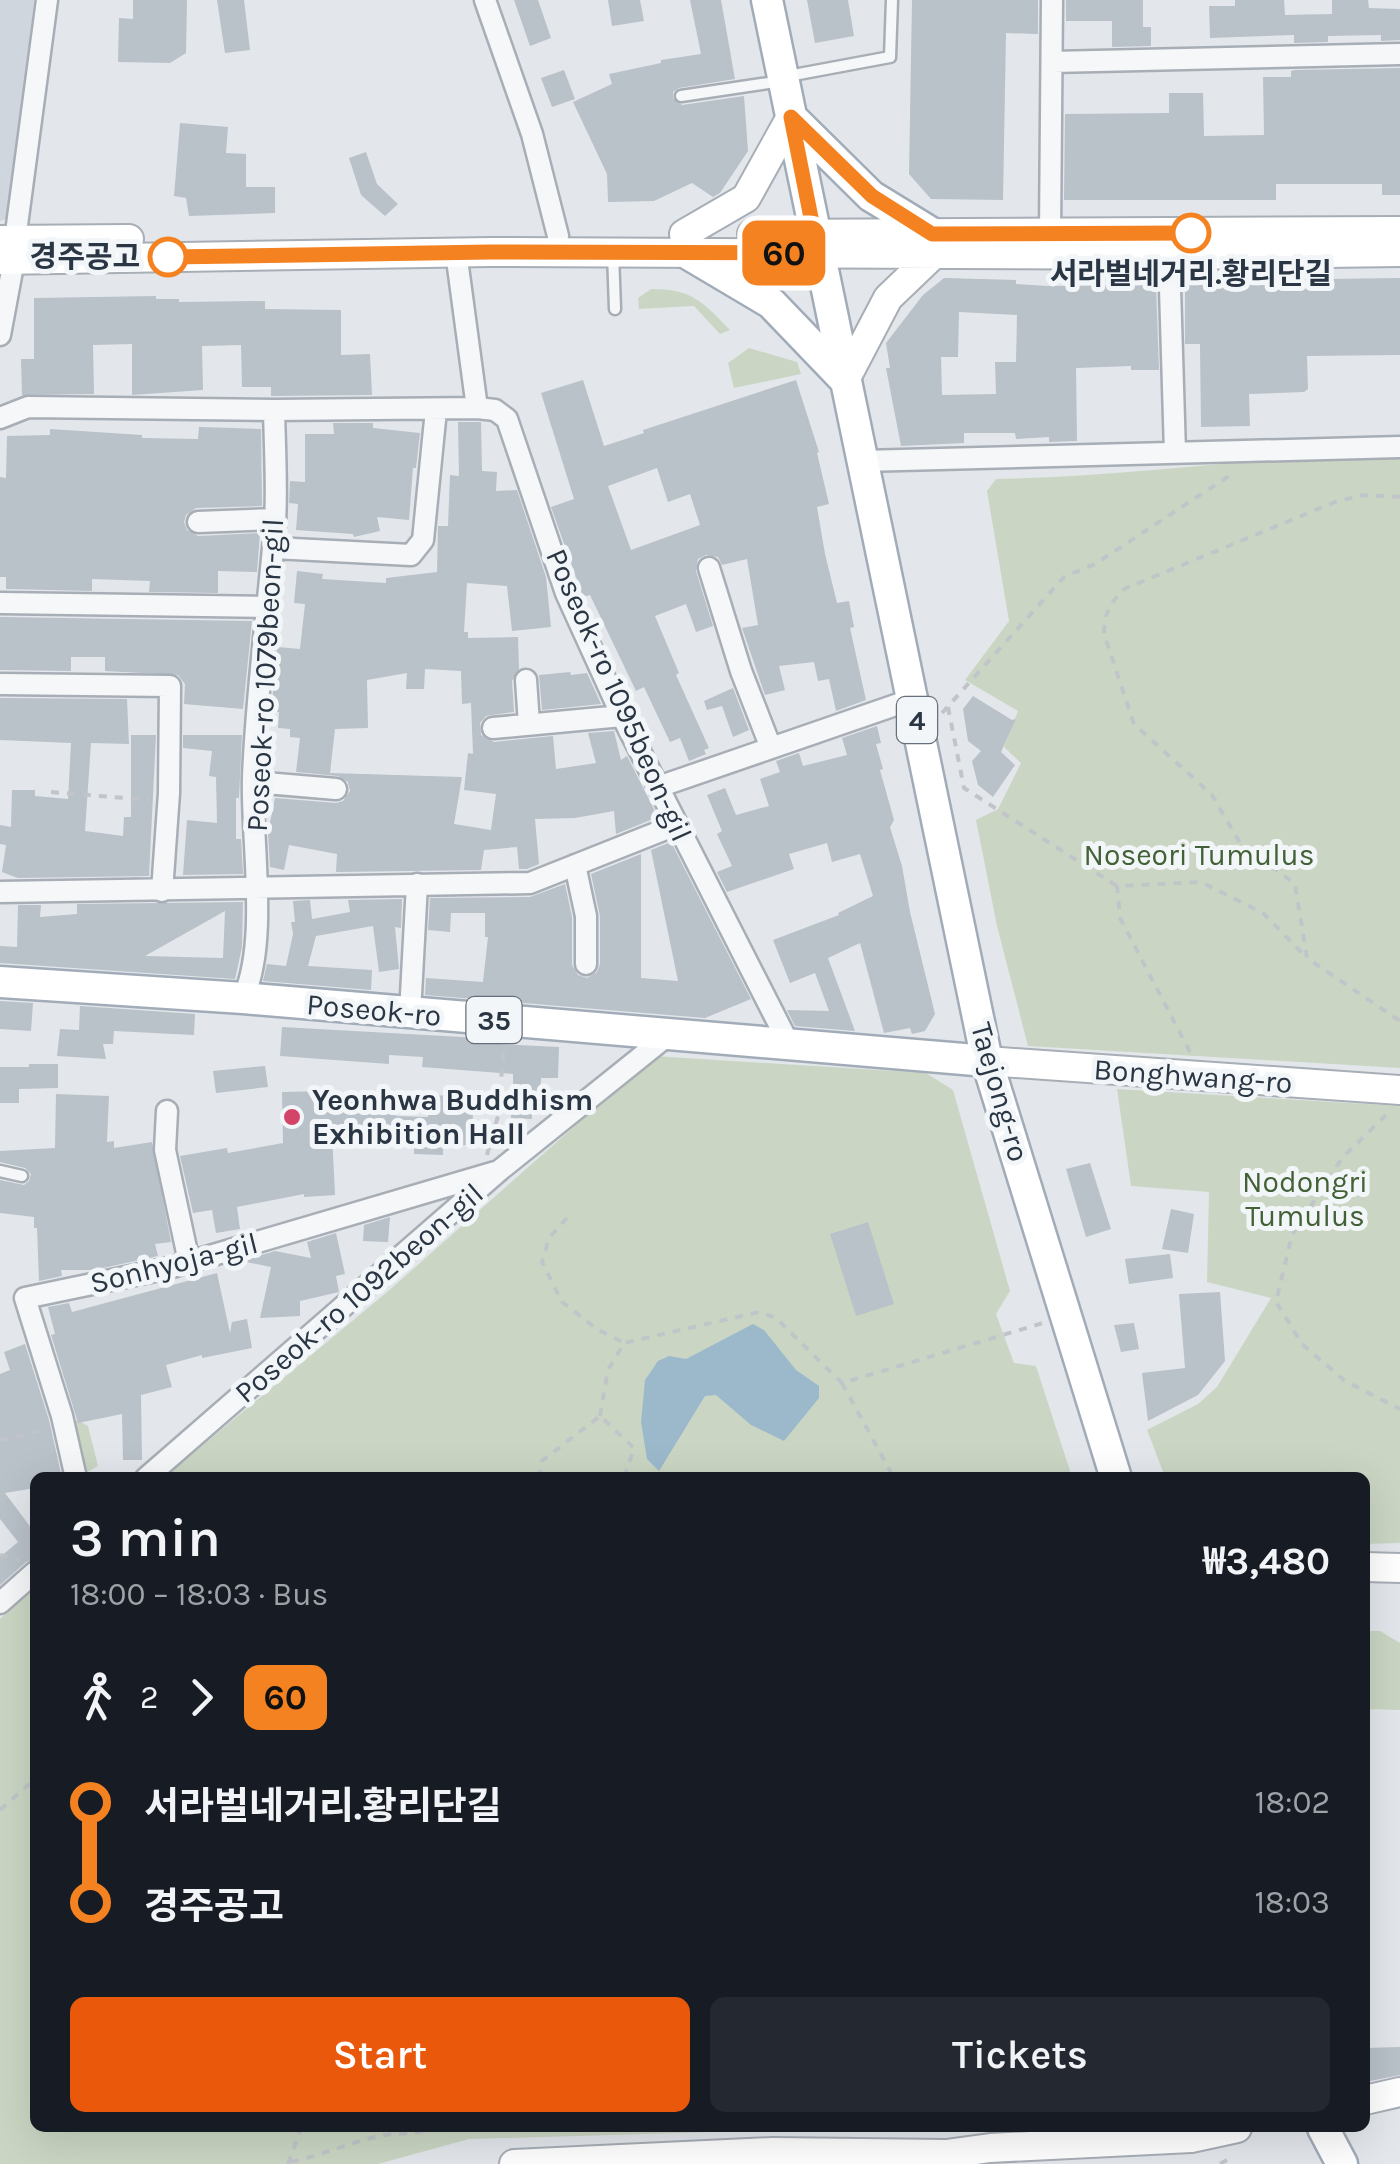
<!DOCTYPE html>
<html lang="en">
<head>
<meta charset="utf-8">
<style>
	:root { --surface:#171b24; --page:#242831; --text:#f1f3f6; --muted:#9ea1a6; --accent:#ea580c }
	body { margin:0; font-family:Karla,"Noto Sans KR",sans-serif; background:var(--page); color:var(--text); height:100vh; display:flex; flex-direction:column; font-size:38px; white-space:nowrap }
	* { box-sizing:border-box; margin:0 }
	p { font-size:32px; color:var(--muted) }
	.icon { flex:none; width:55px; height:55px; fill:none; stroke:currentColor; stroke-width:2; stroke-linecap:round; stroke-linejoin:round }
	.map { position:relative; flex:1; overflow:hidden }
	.details { position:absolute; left:30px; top:1472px; width:1340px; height:660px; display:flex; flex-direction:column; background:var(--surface); border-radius:15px; box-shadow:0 10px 40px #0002 }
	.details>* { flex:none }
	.badge { padding:0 20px; border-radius:15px; font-size:35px; line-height:65px }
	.map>.badge { position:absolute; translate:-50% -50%; box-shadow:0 0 0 5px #fff }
	.legs { display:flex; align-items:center; gap:15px; height:110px; padding:0 40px; font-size:32px }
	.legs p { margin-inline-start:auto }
	.overview { display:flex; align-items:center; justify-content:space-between; height:170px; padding:0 40px }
	h1 { font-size:55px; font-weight:600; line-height:75px }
	.button { display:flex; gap:20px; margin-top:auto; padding:20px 40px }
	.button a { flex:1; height:115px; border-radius:15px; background:var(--accent); color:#fff; font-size:40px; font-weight:600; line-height:115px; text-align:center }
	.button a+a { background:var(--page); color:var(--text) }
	ul { padding:0 40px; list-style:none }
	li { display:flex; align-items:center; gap:35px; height:100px; font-size:38px }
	li i { display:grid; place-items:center; width:15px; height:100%; margin:0 12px; background:currentColor }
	li i::after { content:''; width:25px; height:25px; margin:-12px; border:8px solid; border-radius:50%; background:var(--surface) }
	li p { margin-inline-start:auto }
	li:first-child i { background:linear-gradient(#0000 50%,currentColor 0) }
	li:last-child i { background:linear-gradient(currentColor 50%,#0000 0) }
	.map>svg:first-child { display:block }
</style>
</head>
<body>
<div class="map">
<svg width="1400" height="2164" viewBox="0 0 1400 2164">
	<rect width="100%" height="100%" fill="#e3e7eb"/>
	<!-- built -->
	<path fill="#d0d6dd" d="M 0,0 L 34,0 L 10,218 L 0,221 Z"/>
	<!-- green -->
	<path fill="#cad6c3" d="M 651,289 C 692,289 702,301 730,330 L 720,334 L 694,306 L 639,309 L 638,298 Z
		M 749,348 L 797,362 L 801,374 L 734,388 L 728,363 Z
		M 1400,454 L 1400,1068 L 1028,1046 L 997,926 L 976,820 L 998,809 L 1021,763 L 1004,747 L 1018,711 L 965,680 L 1009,621 L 987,491 L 996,479 C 1131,477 1265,455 1400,454 Z
		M 654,1056 L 926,1073 L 953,1090 L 1010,1291 L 996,1314 L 1014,1363 L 1036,1366 L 1072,1477 L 163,1478 L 386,1293 Z
		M 1117,1089 L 1400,1106 L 1400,1543 L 1365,1544 L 1365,1478 L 1165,1477 L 1147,1430 L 1198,1404 L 1217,1387 L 1271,1298 L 1207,1282 L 1209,1192 L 1131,1186 Z
		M 78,1420 L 88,1426 L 98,1466 L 84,1474 L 70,1422 Z
		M 35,1586 L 35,2128 L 852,2128 L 469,2139 L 378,2164 L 0,2164 L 0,1619 Z
		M 1365,1631 L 1380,1631 L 1400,1643 L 1400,1710 L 1365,1709 Z"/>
	<!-- water -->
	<path fill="#9cb9cc" d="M 753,1324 L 764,1330 L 796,1370 L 819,1386 L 819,1398 L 784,1441 L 751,1425 L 716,1395 L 705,1396 L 659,1471 L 647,1459 L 641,1422 L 645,1380 L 658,1361 L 669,1356 L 686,1359 Z"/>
	<!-- building -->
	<path fill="#b9c1c9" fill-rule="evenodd" d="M 133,0 L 187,0 L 186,53 L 170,63 L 118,62 L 119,18 L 133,19 Z
		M 217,0 L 244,0 L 250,50 L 225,53 Z
		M 514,0 L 538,0 L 551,38 L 530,46 Z
		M 608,0 L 640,0 L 644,21 L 612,26 Z
		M 690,0 L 721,0 L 735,79 L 679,88 L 673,92 L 673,98 L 682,105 L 744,96 L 748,151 L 720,193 L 713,197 L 692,183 L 654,201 L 608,202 L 607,174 L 573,102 L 612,84 L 609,74 L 661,63 L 661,60 L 701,54 Z
		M 807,0 L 848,0 L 854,36 L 815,43 Z
		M 912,0 L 1038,0 L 1038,34 L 1006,33 L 1003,200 L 931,199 L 909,174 Z
		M 1066,0 L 1143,0 L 1143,27 L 1151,27 L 1151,46 L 1112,47 L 1112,21 L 1066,21 Z
		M 1235,0 L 1284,0 L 1285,15 L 1332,14 L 1332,0 L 1368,0 L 1369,8 L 1400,9 L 1400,40 L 1381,41 L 1381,35 L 1328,36 L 1328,42 L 1294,43 L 1294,35 L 1210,38 L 1209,6 L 1235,6 Z
		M 1400,68 L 1400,195 L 1382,195 L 1382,184 L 1276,184 L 1276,200 L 1064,200 L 1065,114 L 1169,113 L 1169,93 L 1203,93 L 1204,136 L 1264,135 L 1263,77 L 1291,77 L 1291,71 L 1295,70 Z
		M 564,70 L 575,99 L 552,107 L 541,78 Z
		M 180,123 L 228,127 L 226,153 L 246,154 L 246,187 L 275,187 L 275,213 L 189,216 L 186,198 L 174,196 Z
		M 366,152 L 377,184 L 398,204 L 385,216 L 361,195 L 349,158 Z
		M 944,278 L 1016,280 L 1016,284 L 1048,286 L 1156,285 L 1159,370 L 1131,370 L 1131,366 L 1076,368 L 1077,441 L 1049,442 L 1049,437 L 1016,439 L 1015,433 L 964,433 L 964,443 L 901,446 L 886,368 L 890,368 L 886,343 L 923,295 ZM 959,312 L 1017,315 L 1016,362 L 995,362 L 996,394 L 942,395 L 941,357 L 958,357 Z
		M 1400,278 L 1400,355 L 1307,356 L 1308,389 L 1304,392 L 1249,394 L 1250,426 L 1201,427 L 1200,344 L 1185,344 L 1185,281 Z
		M 156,296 L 156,299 L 179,299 L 179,302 L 265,301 L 265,309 L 341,310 L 341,355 L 370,354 L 372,395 L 271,396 L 271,387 L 242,387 L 241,345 L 202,346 L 203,390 L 132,395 L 132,344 L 93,345 L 94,394 L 22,395 L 21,359 L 34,359 L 34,298 Z
		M 583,380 L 604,446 L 644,433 L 643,430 L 796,380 L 819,452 L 817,453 L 829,504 L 817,507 L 825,554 L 837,603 L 849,601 L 854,627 L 850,628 L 866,700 L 836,711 L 829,679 L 818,681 L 814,662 L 779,666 L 785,690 L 765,695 L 742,628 L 758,625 L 747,559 L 722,565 L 718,557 L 706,555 L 698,559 L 696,571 L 713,626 L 696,632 L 686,604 L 655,616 L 679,673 L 676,675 L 709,748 L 704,750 L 706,754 L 689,761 L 680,738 L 670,742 L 644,687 L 636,691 L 590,595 L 583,597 L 551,507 L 574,499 L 541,393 ZM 657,468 L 668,502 L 690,494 L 700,525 L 631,550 L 608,486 Z
		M 458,422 L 481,422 L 482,471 L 497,472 L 496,491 L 517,490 L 546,577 L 551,627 L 512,631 L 507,586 L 467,583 L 464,632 L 468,632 L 468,638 L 518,637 L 519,669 L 512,681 L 514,712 L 486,716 L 480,723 L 481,735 L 494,742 L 553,736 L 556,769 L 596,763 L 588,733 L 614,731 L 621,760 L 627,756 L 658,817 L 616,834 L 614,811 L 575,818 L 535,819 L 539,864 L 527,869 L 519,869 L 517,847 L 484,850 L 481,870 L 336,872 L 337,854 L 289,845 L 284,870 L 270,867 L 268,832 L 275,798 L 336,803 L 343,801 L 350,791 L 348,782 L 338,776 L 296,772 L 300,738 L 290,737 L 290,729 L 278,728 L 279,712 L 271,712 L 277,647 L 300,649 L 305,604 L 294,603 L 297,571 L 323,574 L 322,579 L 386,583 L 386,578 L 437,572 L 438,526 L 448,526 L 450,475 L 459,476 ZM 425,669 L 461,671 L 462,704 L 471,703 L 473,754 L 468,753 L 464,790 L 496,794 L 491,830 L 454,824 L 462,777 L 330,773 L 335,729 L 368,728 L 367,680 L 407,673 L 406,689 L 424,689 Z
		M 333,423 L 373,423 L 373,428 L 420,433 L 416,468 L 413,468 L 409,520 L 377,517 L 380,531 L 354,537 L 353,534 L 296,530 L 298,504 L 289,503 L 290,481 L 305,482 L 305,434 L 334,434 Z
		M 199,427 L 261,429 L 262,506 L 196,508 L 186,515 L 184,522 L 187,530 L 198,536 L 260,533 L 257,572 L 218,571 L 218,593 L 149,592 L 150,581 L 92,579 L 92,591 L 6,589 L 6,577 L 0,577 L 0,477 L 6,478 L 7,436 L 50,435 L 50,429 L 142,435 L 142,438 L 198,439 Z
		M 0,617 L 252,621 L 243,709 L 184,704 L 185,684 L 178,675 L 105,671 L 105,657 L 71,657 L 71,671 L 0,670 Z
		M 570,672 L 571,675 L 587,673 L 601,704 L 542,710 L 539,675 Z
		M 733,688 L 749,730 L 733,737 L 722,706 L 707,710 L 704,701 Z
		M 973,696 L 1012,720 L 1016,719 L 1001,752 L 1015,765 L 993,797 L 978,785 L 972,761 L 981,751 L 968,741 L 963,709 Z
		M 0,698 L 127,699 L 129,744 L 91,743 L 85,831 L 123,836 L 124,817 L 131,817 L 131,735 L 156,735 L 149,876 L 18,878 L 2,872 L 6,845 L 0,844 L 0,825 L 11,827 L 12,790 L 35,790 L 35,796 L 68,799 L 71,743 L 0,740 Z
		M 877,726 L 881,743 L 876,744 L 883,769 L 880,770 L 894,820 L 890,827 L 902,866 L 910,912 L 935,1014 L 925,1031 L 912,1034 L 910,1028 L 884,1033 L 860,943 L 828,958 L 855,1031 L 795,1026 L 787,1010 L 829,1011 L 815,973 L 790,983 L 773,940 L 839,915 L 838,913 L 873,896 L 860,854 L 832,862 L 827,843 L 789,854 L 794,869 L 727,892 L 717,872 L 732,866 L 717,834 L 722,831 L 707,795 L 725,788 L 736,815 L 769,806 L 760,779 L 780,772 L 776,761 L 799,753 L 803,766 L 847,755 L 842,738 Z
		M 183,735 L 242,735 L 239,798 L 236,798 L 236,839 L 241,839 L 243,874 L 183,875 L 187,820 L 217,823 L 216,777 L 209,776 L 212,751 L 183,748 Z
		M 671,842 L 751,999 L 705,1018 L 425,995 L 426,978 L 483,982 L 488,937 L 485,937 L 485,913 L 451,913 L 450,932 L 428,930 L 430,898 L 530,897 L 565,884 L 572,917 L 572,965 L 578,975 L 587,978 L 597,972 L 600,964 L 600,916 L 591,874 L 641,854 L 641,978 L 678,981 L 651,850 Z
		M 402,899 L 401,928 L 395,927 L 399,969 L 379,972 L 373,926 L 316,936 L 308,966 L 372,970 L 371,990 L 263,981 L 267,964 L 286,966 L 293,934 L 291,922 L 295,922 L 293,901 L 310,900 L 312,919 L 350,912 L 348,900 Z
		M 243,902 L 242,947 L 235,979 L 0,963 L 0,946 L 17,947 L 18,905 L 41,905 L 40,917 L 77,914 L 77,904 ZM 225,911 L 223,958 L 145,956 Z
		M 0,1001 L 33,1003 L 31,1031 L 0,1029 Z
		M 80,1006 L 195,1014 L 194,1035 L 114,1031 L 113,1044 L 103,1044 L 106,1059 L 57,1056 L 60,1029 L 79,1030 Z
		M 282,1027 L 498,1039 L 498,1044 L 559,1047 L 558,1078 L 541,1078 L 539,1111 L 532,1111 L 532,1119 L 511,1118 L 511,1114 L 473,1108 L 472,1145 L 443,1145 L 443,1155 L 414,1154 L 414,1146 L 372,1148 L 372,1132 L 332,1133 L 335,1195 L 304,1197 L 304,1194 L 237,1207 L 240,1229 L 216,1233 L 212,1210 L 193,1213 L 180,1156 L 227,1148 L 228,1153 L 283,1143 L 282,1092 L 331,1091 L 331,1101 L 395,1098 L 396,1116 L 428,1117 L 428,1096 L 513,1092 L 513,1074 L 422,1067 L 423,1057 L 389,1055 L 389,1064 L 280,1056 Z
		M 29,1064 L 58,1064 L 58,1088 L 19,1089 L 19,1103 L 0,1103 L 0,1067 L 29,1067 Z
		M 265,1066 L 268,1087 L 216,1093 L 213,1071 Z
		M 56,1094 L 109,1096 L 107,1142 L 114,1141 L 114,1148 L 152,1142 L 171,1242 L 155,1244 L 158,1256 L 94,1270 L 61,1270 L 62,1276 L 39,1281 L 37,1228 L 34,1228 L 34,1217 L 0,1213 L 0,1180 L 24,1185 L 29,1181 L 31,1174 L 25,1168 L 0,1162 L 0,1151 L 55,1148 Z
		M 1090,1163 L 1111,1229 L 1086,1237 L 1066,1169 Z
		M 1171,1209 L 1194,1214 L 1188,1253 L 1162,1249 Z
		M 390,1217 L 388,1242 L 363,1241 L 364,1225 Z
		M 868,1222 L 894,1304 L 856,1316 L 830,1234 Z
		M 336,1233 L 345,1274 L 336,1276 L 339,1292 L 300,1301 L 300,1316 L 260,1318 L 271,1267 L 241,1261 L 275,1251 L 311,1258 L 307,1242 Z
		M 1170,1254 L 1173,1278 L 1129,1284 L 1125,1259 Z
		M 217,1273 L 230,1333 L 232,1322 L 247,1319 L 252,1348 L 202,1358 L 202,1355 L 166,1365 L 172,1387 L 141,1395 L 142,1460 L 123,1460 L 122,1414 L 78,1423 L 51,1335 L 55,1334 L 48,1307 L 69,1303 L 72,1312 Z
		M 1220,1292 L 1225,1361 L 1198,1395 L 1148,1421 L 1142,1373 L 1185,1368 L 1179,1294 Z
		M 1134,1323 L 1139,1349 L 1121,1352 L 1114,1325 Z
		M 25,1344 L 49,1420 L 62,1478 L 35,1478 L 35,1488 L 5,1493 L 32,1529 L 35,1527 L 35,1559 L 26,1562 L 0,1585 L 0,1557 L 18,1542 L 0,1519 L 0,1374 L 10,1370 L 4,1352 Z
		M 1400,2047 L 1400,2075 L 1365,2082 L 1365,2048 Z"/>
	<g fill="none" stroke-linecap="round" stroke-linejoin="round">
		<defs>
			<path id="lane" d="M 788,76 L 890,57 L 892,0
				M 681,96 L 782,81
				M 613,253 L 615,309
				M 0,1171 L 22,1176"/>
			<path id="street" d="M 485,0 L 532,134 L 558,236
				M 1052,62 L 1400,54
				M 1050,233 L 1052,0
				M 15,240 L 47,0
				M 456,252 L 477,408
				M 1169,255 L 1175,453
				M 0,335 L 14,260
				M 0,418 L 28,407 L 274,410 L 477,408 L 495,410 L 507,419 L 566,593 L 622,716 L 790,1046
				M 862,461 L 1400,447
				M 198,522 L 275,519
				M 274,548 L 411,555 L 423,540 L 436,410
				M 709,568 L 741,671 L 771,748
				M 0,603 L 265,607
				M 526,680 L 529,724
				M 0,684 L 170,686 L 169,793 L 162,891
				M 493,728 L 622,716
				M 253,782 L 336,789
				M 658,787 L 913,699
				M 575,865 L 586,916 L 586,964
				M 0,892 L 530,883 L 676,825
				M 243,998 C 269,942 251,840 253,777 C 256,700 266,625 273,548 C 278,503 275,456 274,410
				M 410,1013 L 417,884
				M 167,1111 L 165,1150 L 189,1262
				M 76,1478 L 62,1416 L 25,1298 L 169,1268 L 495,1172
				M 146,1478 L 500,1170 L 667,1036
				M 0,1603 L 35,1572"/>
			<path id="secondary" d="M 684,234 L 746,198 L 791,117
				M 752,234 L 1400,231
				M 0,240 L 129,239
				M 0,260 L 490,252 L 1169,255 L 1400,252
				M 845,380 L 888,298 L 933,255
				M 987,1061 L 1400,1090
				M 1365,1567 L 1400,1568
				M 1365,2100 L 1400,2092
				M 514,2164 L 772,2152 L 946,2154 L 990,2148 L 1191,2138 L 1237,2128"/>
			<path id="primary" d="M 767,0 L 987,1061 L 1116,1478
				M 791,117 L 871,196 L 933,234
				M 685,252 L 771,303 L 845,380
				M 0,982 L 243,998 L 987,1061
				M 1323,2128 L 1342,2164"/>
		</defs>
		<!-- lane casing -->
		<use href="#lane" stroke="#a8aeb6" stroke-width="15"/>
		<!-- street casing -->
		<use href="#street" stroke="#a8aeb6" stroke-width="25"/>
		<!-- secondary casing -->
		<use href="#secondary" stroke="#a8aeb6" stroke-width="32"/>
		<!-- primary casing -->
		<use href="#primary" stroke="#a1acb8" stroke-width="35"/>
		<!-- path -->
		<path stroke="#c1c5ca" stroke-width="4" stroke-dasharray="8 8" stroke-linecap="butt" d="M 1400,497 L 1364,495 L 1335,502 L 1124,589 C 1110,604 1104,613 1104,634 L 1134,724 L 1212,795 L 1240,843 L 1295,884 L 1307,958 L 1400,1021
			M 948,707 L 964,788 L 1117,886
			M 942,713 L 1064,577 L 1095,564 L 1232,474
			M 51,792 L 149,800
			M 1190,1052 L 1120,918 L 1117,886 L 1201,882 L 1263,913 L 1307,958
			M 1386,1115 L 1342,1158 L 1292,1235 L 1276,1302 L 1302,1344 L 1345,1381 L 1400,1409
			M 487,1155 L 498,1116 L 504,1046
			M 567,1218 L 549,1238 L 542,1262 L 562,1302 L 597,1329 L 624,1343
			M 842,1383 L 894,1478
			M 600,1416 L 608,1370 L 624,1343 L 759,1312 L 776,1318 L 842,1383 L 1043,1323
			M 0,1440 L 44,1430
			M 539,1478 L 542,1461 L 600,1416 L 634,1448 L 624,1478
			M 0,1555 L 19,1560
			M 0,1810 L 35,1779
			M 291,2162 C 323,2155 353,2141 385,2135 C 402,2132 415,2135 433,2128
			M 288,2164 L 301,2128
			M 1220,2164 L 1229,2159"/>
		<!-- lane -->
		<use href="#lane" stroke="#f6f7f9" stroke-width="10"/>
		<!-- street -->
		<use href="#street" stroke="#f6f7f9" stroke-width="20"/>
		<!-- secondary -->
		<use href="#secondary" stroke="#fff" stroke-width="28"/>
		<!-- primary -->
		<use href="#primary" stroke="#fff" stroke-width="30"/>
	</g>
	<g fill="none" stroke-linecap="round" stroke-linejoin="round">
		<defs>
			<path id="line-1" d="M 168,257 L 490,252 L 818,253 L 791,117 L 872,196 L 932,234 L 1191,233"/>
		</defs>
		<!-- line-1 casing -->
		<use href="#line-1" stroke="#fff" stroke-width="22"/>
		<!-- line-1 -->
		<use href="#line-1" stroke="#f58220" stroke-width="15"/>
	</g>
	<!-- markers -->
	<g fill="#fff" stroke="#f58220" stroke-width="5">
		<circle cx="1191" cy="233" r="18"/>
		<circle cx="168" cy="257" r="18"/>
	</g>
	<circle fill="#d44468" stroke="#f2f6f8" stroke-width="4" cx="292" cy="1117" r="10"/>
	<g text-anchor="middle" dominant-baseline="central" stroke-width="10" stroke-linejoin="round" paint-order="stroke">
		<!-- shield labels -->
		<g fill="#f2f6f8" stroke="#66707a" stroke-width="2.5">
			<rect x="897" y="697" width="40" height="46" rx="8"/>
			<rect x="466.5" y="997" width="55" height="46" rx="8"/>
		</g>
		<g font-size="28" font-weight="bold" fill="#2a3644">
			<text x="917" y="720">4</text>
			<text x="494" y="1020">35</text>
		</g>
		<!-- stop labels -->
		<g font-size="30" font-weight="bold" fill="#2a3644" stroke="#f2f6f8" text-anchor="end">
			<text x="140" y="257">경주공고</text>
			<text x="1191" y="274" text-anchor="middle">서라벌네거리.황리단길</text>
		</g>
		<!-- street labels -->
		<g font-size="30" fill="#2a3644" stroke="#f2f6f8">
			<text transform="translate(265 675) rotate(-87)">Poseok-ro 1079beon-gil</text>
			<text transform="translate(619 695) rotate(66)">Poseok-ro 1095beon-gil</text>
			<text transform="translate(374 1010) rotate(5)">Poseok-ro</text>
			<text transform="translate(1193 1076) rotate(4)">Bonghwang-ro</text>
			<text transform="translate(1000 1092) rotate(74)">Taejong-ro</text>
			<text transform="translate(174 1263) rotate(-14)">Sonhyoja-gil</text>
			<text transform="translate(359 1293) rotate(-41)">Poseok-ro 1092beon-gil</text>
		</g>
		<!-- park labels -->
		<g font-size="30" fill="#436136" stroke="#f2f6f8">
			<text x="1199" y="855">Noseori Tumulus</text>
			<text x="1305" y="1182">Nodongri<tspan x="1305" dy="34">Tumulus</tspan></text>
		</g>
		<!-- poi labels -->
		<g font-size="30" font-weight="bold" fill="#2a3644" stroke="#f2f6f8" text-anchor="start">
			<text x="312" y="1100">Yeonhwa Buddhism<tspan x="312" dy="34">Exhibition Hall</tspan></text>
		</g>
	</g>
</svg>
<b class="badge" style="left:784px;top:253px;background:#f58220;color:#111">60</b>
<section class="details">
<div class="overview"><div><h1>3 min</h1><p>18:00 – 18:03 · Bus</p></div><b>₩3,480</b></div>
<div class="legs"><svg class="icon" aria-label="walk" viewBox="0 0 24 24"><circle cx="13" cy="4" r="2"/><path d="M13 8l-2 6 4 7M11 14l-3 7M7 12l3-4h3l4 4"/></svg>2<svg class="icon" aria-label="forward" viewBox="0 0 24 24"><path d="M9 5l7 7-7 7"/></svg><b class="badge" style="background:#f58220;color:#111">60</b></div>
<ul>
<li><i style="color:#f58220"></i><b>서라벌네거리.황리단길</b><p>18:02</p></li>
<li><i style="color:#f58220"></i><b>경주공고</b><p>18:03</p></li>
</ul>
<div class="button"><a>Start</a><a>Tickets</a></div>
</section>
</div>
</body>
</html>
